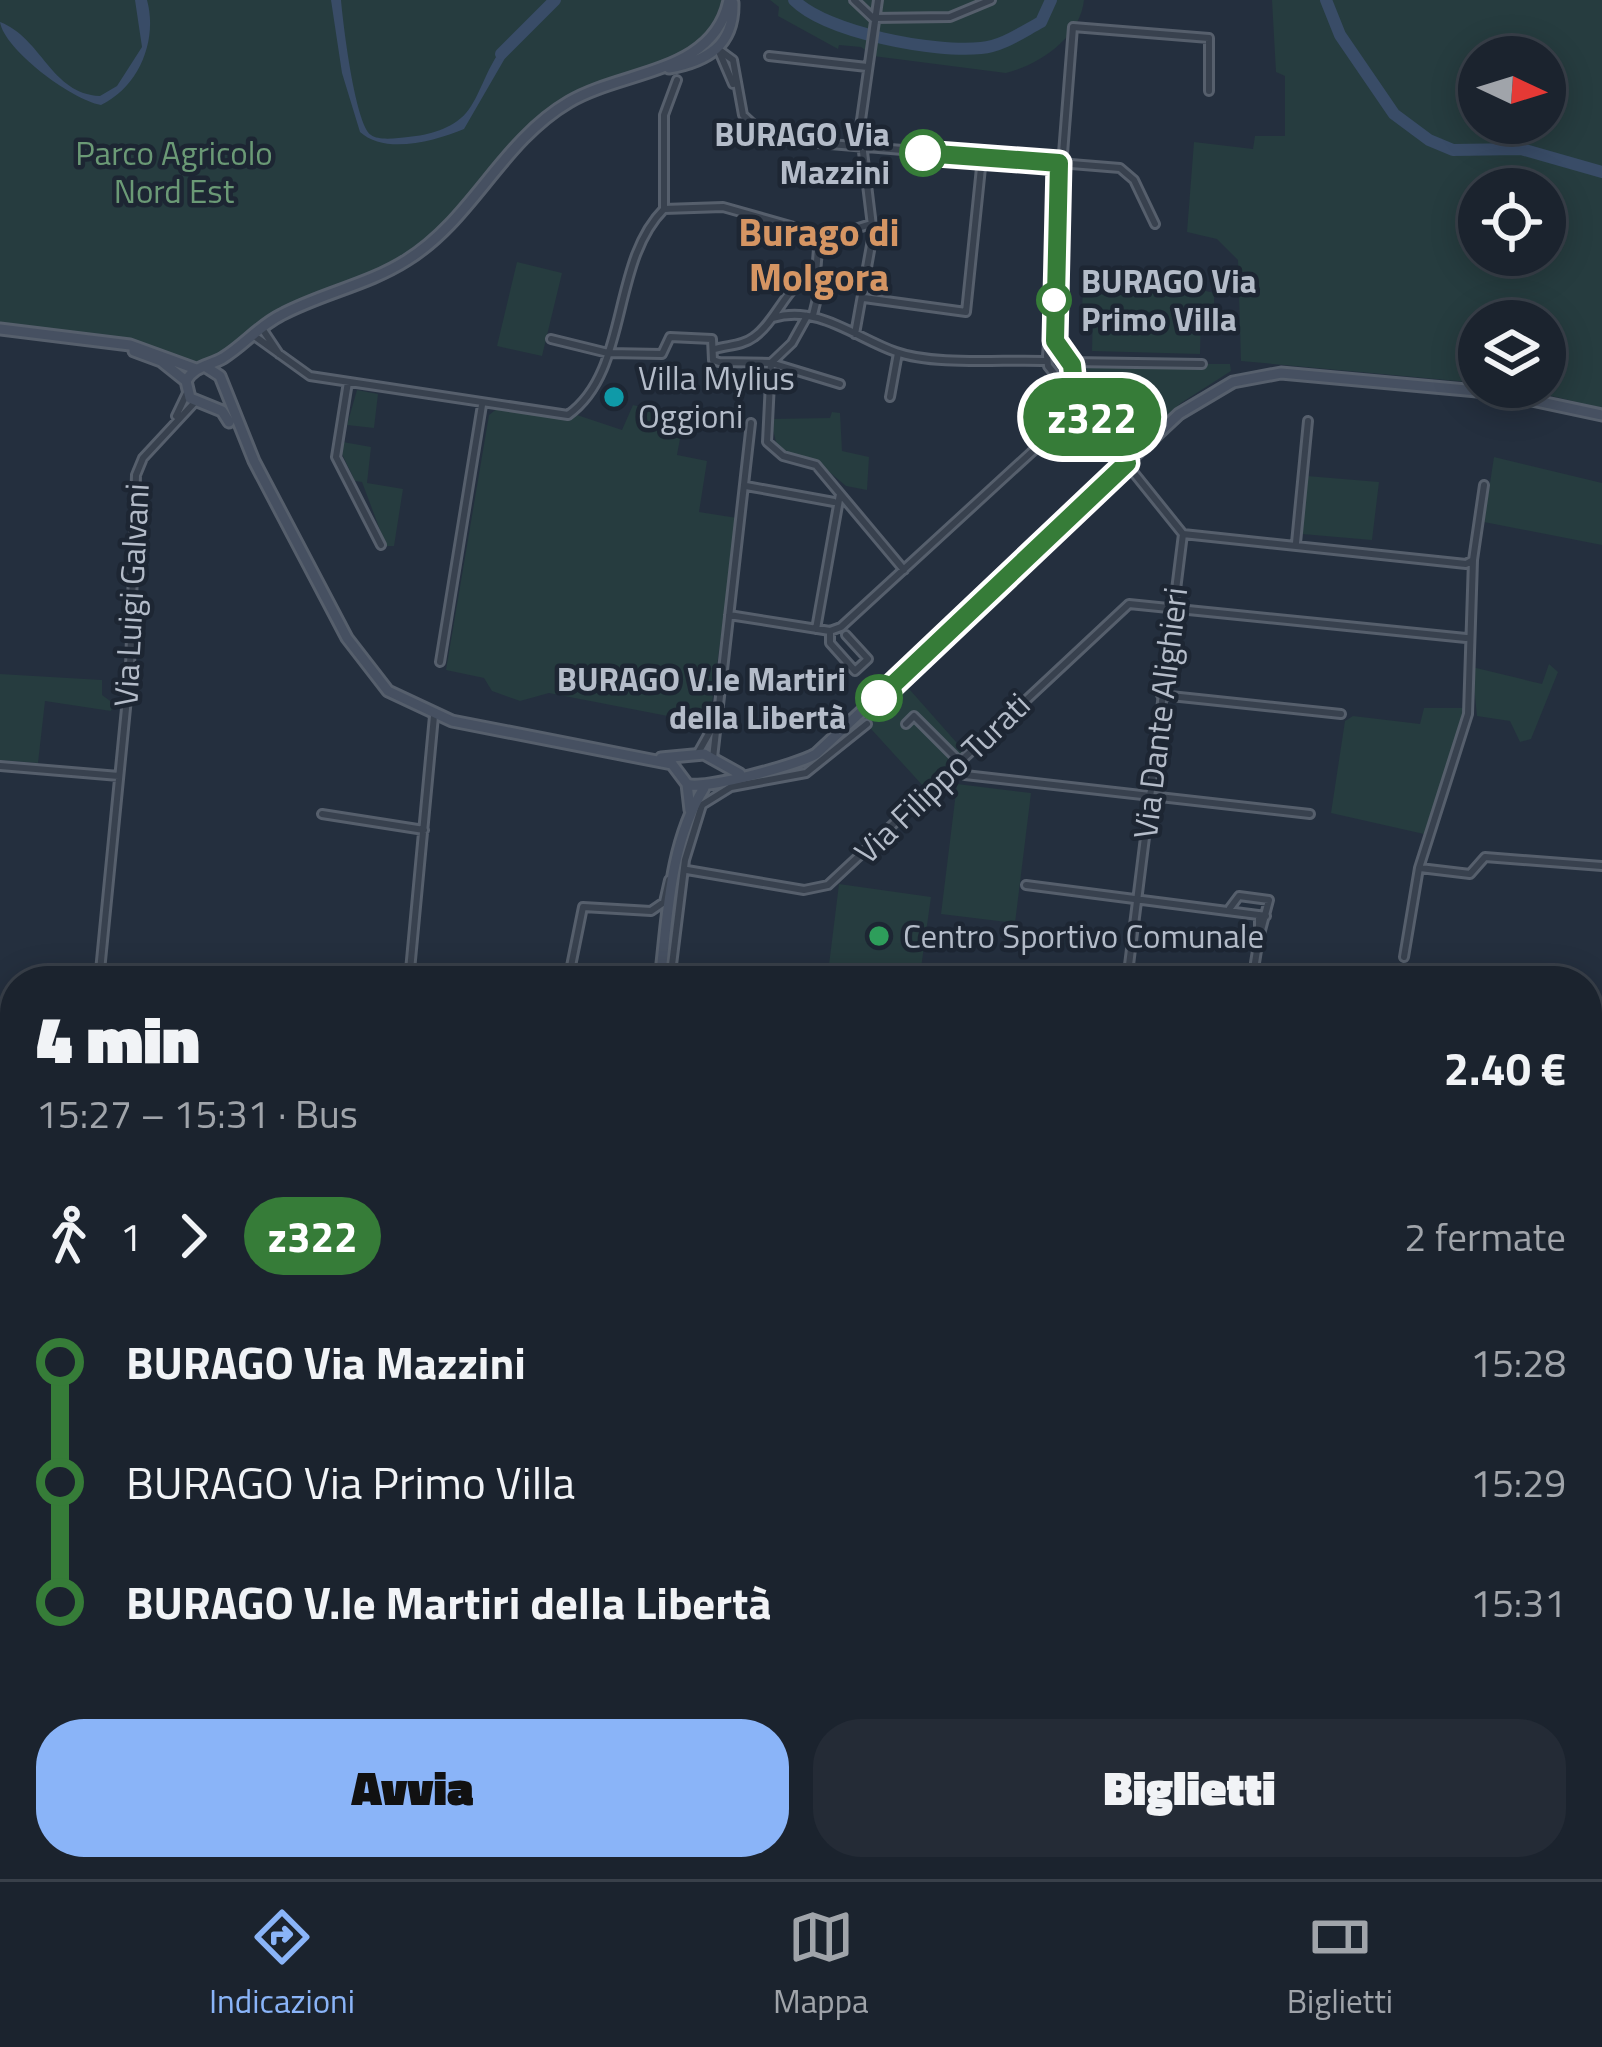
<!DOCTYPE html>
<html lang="it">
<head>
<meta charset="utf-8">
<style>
	:root { --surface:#1b232e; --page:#242b36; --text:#f1f3f6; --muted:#a0a4aa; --line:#39404a; --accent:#8ab4f8 }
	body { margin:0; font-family:"Titillium Web",sans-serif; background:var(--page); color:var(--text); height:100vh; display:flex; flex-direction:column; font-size:45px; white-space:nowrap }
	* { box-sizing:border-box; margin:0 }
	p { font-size:39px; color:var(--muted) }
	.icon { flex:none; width:66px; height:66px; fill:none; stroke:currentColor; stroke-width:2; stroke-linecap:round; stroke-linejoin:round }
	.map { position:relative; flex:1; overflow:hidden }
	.panel { position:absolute; left:0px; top:966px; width:1602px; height:915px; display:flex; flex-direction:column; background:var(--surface); border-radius:48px 48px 0 0; box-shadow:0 6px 30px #0003,0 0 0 3px var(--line) }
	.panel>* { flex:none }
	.badge { padding:0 24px; border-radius:39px; font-size:42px; line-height:78px }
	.needle { width:78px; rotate:94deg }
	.buttons { position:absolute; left:1458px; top:36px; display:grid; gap:24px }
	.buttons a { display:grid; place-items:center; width:108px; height:108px; border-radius:50%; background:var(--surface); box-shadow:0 6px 30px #0003,0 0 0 3px var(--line); font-size:60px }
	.map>.badge { position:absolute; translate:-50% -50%; box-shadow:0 0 0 6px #fff }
	.legs { display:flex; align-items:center; gap:18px; height:132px; padding:0 36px; font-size:39px }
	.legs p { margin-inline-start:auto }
	.summary { display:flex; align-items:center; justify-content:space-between; height:204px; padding:0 36px }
	h1 { font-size:66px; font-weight:800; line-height:90px }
	.action { display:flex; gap:24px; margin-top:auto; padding:24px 36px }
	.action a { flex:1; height:138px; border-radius:48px; background:var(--accent); color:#111; font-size:48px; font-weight:800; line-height:138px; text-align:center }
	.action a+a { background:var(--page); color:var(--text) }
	ul { padding:0 36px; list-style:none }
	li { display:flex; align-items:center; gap:42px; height:120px; font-size:45px }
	li i { display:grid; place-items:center; width:18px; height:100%; margin:0 15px; background:currentColor }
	li i::after { content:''; width:30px; height:30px; margin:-15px; border:9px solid; border-radius:50%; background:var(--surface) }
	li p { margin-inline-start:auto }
	li:first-child i { background:linear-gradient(#0000 50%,currentColor 0) }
	li:last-child i { background:linear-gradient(currentColor 50%,#0000 0) }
	.tab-bar { display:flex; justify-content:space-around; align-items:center; height:168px; border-top:3px solid var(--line); background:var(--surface); font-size:33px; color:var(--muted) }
	.tab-bar a { display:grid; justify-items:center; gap:6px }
	.tab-bar .on { color:var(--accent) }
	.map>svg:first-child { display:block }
</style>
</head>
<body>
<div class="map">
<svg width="1602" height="1879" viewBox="0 0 1602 1879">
	<rect width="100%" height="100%" fill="#242f3e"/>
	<!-- green -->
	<path fill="#263c3f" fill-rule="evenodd" d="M 0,0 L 725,0 C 698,76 631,61 571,97 C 506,135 491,190 438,233 C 387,275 325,287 268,318 C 243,331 228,354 201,364 L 145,344 L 0,325 Z
		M 770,0 L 1084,0 C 1080,37 1041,64 1006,73 L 873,56 L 861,47 L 839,45 L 838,49 L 778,16 L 779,7 Z
		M 1272,0 L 1602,0 L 1602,408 L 1547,395 L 1560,330 L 1545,327 L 1545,321 L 1479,321 L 1479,383 L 1241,361 L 1238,260 L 1217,239 L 1187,232 L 1194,142 L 1253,149 L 1255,136 L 1285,136 L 1285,76 L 1276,72 ZM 1479,57 L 1545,57 L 1545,123 L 1479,123 ZM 1479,189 L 1545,189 L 1545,255 L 1479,255 Z
		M 517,262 L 562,273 L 542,356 L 497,346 Z
		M 1094,276 L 1136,277 L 1137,290 L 1158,290 L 1159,278 L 1202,279 L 1202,290 L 1214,293 L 1214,314 L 1201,314 L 1200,354 L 1092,351 L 1093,311 L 1082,310 L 1083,289 L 1093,289 Z
		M 1205,364 L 1230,364 L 1231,371 L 1181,403 L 1134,446 L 1110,432 L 1075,377 L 1081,367 Z
		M 357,390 L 378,394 L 374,428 L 347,425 Z
		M 633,405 L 684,417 L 677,455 L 707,461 L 699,512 L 737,518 L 709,724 L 549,693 L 520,701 L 492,691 L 484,678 L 446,670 L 489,415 L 498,408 L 566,419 L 577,415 L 622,430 Z
		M 832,412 L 840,413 L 842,451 L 869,457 L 867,490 L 846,486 L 815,460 L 778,449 L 770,419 L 830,418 Z
		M 343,442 L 371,447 L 367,483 L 403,489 L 394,546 L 386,546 L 362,482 L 355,481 L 342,454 Z
		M 1494,457 L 1602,483 L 1602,545 L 1484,522 Z
		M 1307,476 L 1379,482 L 1372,540 L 1302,534 Z
		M 1549,664 L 1558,672 L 1531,739 L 1520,742 L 1510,721 L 1477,716 L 1472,667 L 1542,684 Z
		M 0,674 L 102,680 L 102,695 L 113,703 L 111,711 L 45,701 L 38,763 L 0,760 Z
		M 903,682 L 964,751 L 924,787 L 862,719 Z
		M 1424,708 L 1465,708 L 1424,834 L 1331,813 L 1345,721 L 1353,716 L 1420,724 Z
		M 957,784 L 1031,793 L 1015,923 L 941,914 Z
		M 839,884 L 931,897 L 920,975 L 962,981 L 827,981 Z
		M 1602,1513 L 1602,1612 L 1587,1618 L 1587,1514 Z"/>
	<!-- water -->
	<path fill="#394c67" d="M 135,0 L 147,0 C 158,40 139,87 101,105 C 70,99 4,49 0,22 C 42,38 51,94 100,96 L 117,86 L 142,47 Z
		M 331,0 L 341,0 C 343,23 355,124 371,135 C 379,141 398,138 408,137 C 429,135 452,129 466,113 C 481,96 486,65 508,41 L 512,46 L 464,129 C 435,141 385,155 360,132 L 342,73 Z"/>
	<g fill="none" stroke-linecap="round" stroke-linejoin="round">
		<!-- river -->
		<path stroke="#394c67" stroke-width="12" d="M 794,0 C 827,33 935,53 981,48 C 1003,46 1022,32 1041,22 L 1051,0
			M 1326,0 L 1340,35 L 1394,114 L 1429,140 L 1453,150 L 1521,149 L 1602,172
			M 501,54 L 555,0"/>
		<defs>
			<path id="street" d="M 854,0 L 873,18
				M 873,18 L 950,17 L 991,0
				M 718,49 L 733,60 L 743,115 L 769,139 L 1120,168 L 1134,180 L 1155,224
				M 718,49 L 733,84
				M 769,56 L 867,67
				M 664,209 L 664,115 L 677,80
				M 816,274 L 819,236
				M 864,298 L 966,312 L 982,158
				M 813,315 L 823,274 L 816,274
				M 773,318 C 817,304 856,338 896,352 C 935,366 1004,359 1046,361
				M 261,327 L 279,354
				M 855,334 L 873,234 L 860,127 L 878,0
				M 253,335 L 310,376 L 568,415 C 630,371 610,263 664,209 L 723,207 L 829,237 L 871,224
				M 1054,338 L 1072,365 L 1073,391
				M 551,339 L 608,353 L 662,354 L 670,337 L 712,339 L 713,360 L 719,362 L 771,363 L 792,343 L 807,316
				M 715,349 C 728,345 742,346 754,337 C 778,320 788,280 816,274
				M 1047,356 L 1048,366 L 1183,534 L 1127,981
				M 1047,356 L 1073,27 L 1209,38 L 1209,91
				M 1071,362 L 1202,364
				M 348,382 L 336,457 L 381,545
				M 840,384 L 771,363 L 767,442 L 783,456 L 816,465 L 904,570
				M 890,397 L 898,353
				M 176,416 L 187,393
				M 1113,442 L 1127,463
				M 746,486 L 834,502
				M 1183,534 L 1466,564 L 1473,560 L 1484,485
				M 1296,543 L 1308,421
				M 729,615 L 830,631 L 841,627 L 1082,406
				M 816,629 L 840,494
				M 830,631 L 830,643 L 855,671 L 868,659 L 846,635
				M 440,662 L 482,405
				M 1161,695 L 1341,714
				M 906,724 L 914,716 L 959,761
				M 698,753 L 712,728
				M 713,758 L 751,423
				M 0,766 L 119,776
				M 952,769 L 965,775 L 1310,814
				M 322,814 L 424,830
				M 1420,868 L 1470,874 L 1485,857 L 1602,866
				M 687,870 L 804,890 L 828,885 L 1129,604 L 1466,638
				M 1026,885 L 1266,916
				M 1230,908 L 1239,896 L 1269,900 L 1259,938 L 1259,915
				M 1404,957 L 1419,868 L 1468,714 L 1473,560
				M 1254,969 L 1259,938
				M 99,981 L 130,668 L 136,475 L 143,458 L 195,402
				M 409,981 L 434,716
				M 568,981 L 583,907 L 651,911 L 664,902 L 669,880
				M 670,981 L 685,860 L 702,805 L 731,787 L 806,773 L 867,724
				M 0,1255 L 15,1239
				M 1594,1879 L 1602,1843"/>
			<path id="secondary" d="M 669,68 C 707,61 734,46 733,3
				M 0,329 L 130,345 L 196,369
				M 134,351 L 161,361 L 186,381
				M 206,367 L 220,376 L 254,461 L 347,638 L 388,691 L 452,721 L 672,764 L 687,784 L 690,810
				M 186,381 C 194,366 209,366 223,358 C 244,345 259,326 281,315 C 322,293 368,285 407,260 C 473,219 501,142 569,102 C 623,70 714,74 729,0
				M 186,381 L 190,398 L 222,411 L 229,422
				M 661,758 L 704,754 L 740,774
				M 687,784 C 701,791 798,765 816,754 L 1179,414 L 1233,382 L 1281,373 L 1499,393 L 1602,415
				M 660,981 C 668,916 669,844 704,788
				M 486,1879 L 487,1866"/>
		</defs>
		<!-- street casing -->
		<use href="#street" stroke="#565f6c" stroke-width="12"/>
		<!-- secondary casing -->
		<use href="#secondary" stroke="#565f6c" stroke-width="15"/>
		<!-- street -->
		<use href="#street" stroke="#38414e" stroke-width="6"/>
		<!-- secondary -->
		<use href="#secondary" stroke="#465061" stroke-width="9"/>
	</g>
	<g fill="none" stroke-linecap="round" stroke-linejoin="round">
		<defs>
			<path id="line-1" d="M 879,698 L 1127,463 L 1075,395 L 1072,365 L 1055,341 L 1059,163 L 923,153"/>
		</defs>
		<!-- line-1 casing -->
		<use href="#line-1" stroke="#fff" stroke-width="27"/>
		<!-- line-1 -->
		<use href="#line-1" stroke="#367c38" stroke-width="18"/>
	</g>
	<!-- markers -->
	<g fill="#fff" stroke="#367c38" stroke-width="6">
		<circle cx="923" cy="153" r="21"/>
		<circle cx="1054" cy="300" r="15"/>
		<circle cx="879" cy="698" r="21"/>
	</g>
	<circle fill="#0f9aa8" stroke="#1d2633" stroke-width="4.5" cx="614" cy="397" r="12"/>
	<circle fill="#2e9e5b" stroke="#1d2633" stroke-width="4.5" cx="879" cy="936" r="12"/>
	<g text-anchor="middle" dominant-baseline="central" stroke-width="9" stroke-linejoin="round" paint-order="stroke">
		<!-- stop labels -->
		<g font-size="33" font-weight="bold" fill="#b4bcc9" stroke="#1d2633" text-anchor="end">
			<text x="890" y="134">BURAGO Via<tspan x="890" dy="38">Mazzini</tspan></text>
			<text x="1081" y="281" text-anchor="start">BURAGO Via<tspan x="1081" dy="38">Primo Villa</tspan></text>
			<text x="846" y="679">BURAGO V.le Martiri<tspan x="846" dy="38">della Libertà</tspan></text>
		</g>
		<!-- park labels -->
		<g font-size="33" fill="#6b9a76" stroke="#1d2633">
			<text x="174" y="153">Parco Agricolo<tspan x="174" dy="38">Nord Est</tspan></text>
		</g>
		<!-- poi labels -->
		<g font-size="33" fill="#b4bcc9" stroke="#1d2633" text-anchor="start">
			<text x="638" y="378">Villa Mylius<tspan x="638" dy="38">Oggioni</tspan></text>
			<text x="903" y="936">Centro Sportivo Comunale</text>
		</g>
		<!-- street labels -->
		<g font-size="33" fill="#b4bcc9" stroke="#1d2633">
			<text transform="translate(131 595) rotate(-87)">Via Luigi Galvani</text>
			<text transform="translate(1160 713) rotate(-83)">Via Dante Alighieri</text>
			<text transform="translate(942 778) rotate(-44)">Via Filippo Turati</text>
		</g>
		<!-- quarter labels -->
		<g font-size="39" font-weight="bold" fill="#d59563" stroke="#1d2633">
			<text x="819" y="231">Burago di<tspan x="819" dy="45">Molgora</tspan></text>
		</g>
	</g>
</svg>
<div class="buttons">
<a><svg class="needle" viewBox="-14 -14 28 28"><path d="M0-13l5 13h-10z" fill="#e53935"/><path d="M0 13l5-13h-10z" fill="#a0a4aa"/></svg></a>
<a><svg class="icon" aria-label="locate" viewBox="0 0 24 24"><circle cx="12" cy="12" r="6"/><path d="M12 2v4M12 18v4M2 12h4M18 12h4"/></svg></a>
<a><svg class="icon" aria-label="layers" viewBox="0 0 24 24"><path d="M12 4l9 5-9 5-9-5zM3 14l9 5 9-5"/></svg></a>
</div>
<b class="badge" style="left:1092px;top:417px;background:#367c38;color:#fff">z322</b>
<section class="panel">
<div class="summary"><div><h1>4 min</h1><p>15:27 – 15:31 · Bus</p></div><b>2.40 €</b></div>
<div class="legs"><svg class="icon" aria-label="walk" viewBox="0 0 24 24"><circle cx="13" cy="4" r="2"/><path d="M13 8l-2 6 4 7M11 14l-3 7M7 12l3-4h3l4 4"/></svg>1<svg class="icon" aria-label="forward" viewBox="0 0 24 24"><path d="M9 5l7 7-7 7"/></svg><b class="badge" style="background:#367c38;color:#fff">z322</b><p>2 fermate</p></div>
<ul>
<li><i style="color:#367c38"></i><b>BURAGO Via Mazzini</b><p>15:28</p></li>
<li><i style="color:#367c38"></i><span>BURAGO Via Primo Villa</span><p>15:29</p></li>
<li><i style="color:#367c38"></i><b>BURAGO V.le Martiri della Libertà</b><p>15:31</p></li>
</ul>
<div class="action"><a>Avvia</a><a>Biglietti</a></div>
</section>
</div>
<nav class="tab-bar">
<a class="on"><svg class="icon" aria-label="directions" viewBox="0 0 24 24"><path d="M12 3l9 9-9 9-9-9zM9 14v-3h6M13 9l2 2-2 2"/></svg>Indicazioni</a>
<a><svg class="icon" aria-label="map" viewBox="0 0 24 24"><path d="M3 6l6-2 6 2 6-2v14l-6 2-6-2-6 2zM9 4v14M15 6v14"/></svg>Mappa</a>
<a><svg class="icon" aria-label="tickets" viewBox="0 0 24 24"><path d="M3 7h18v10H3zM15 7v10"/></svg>Biglietti</a>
</nav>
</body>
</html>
